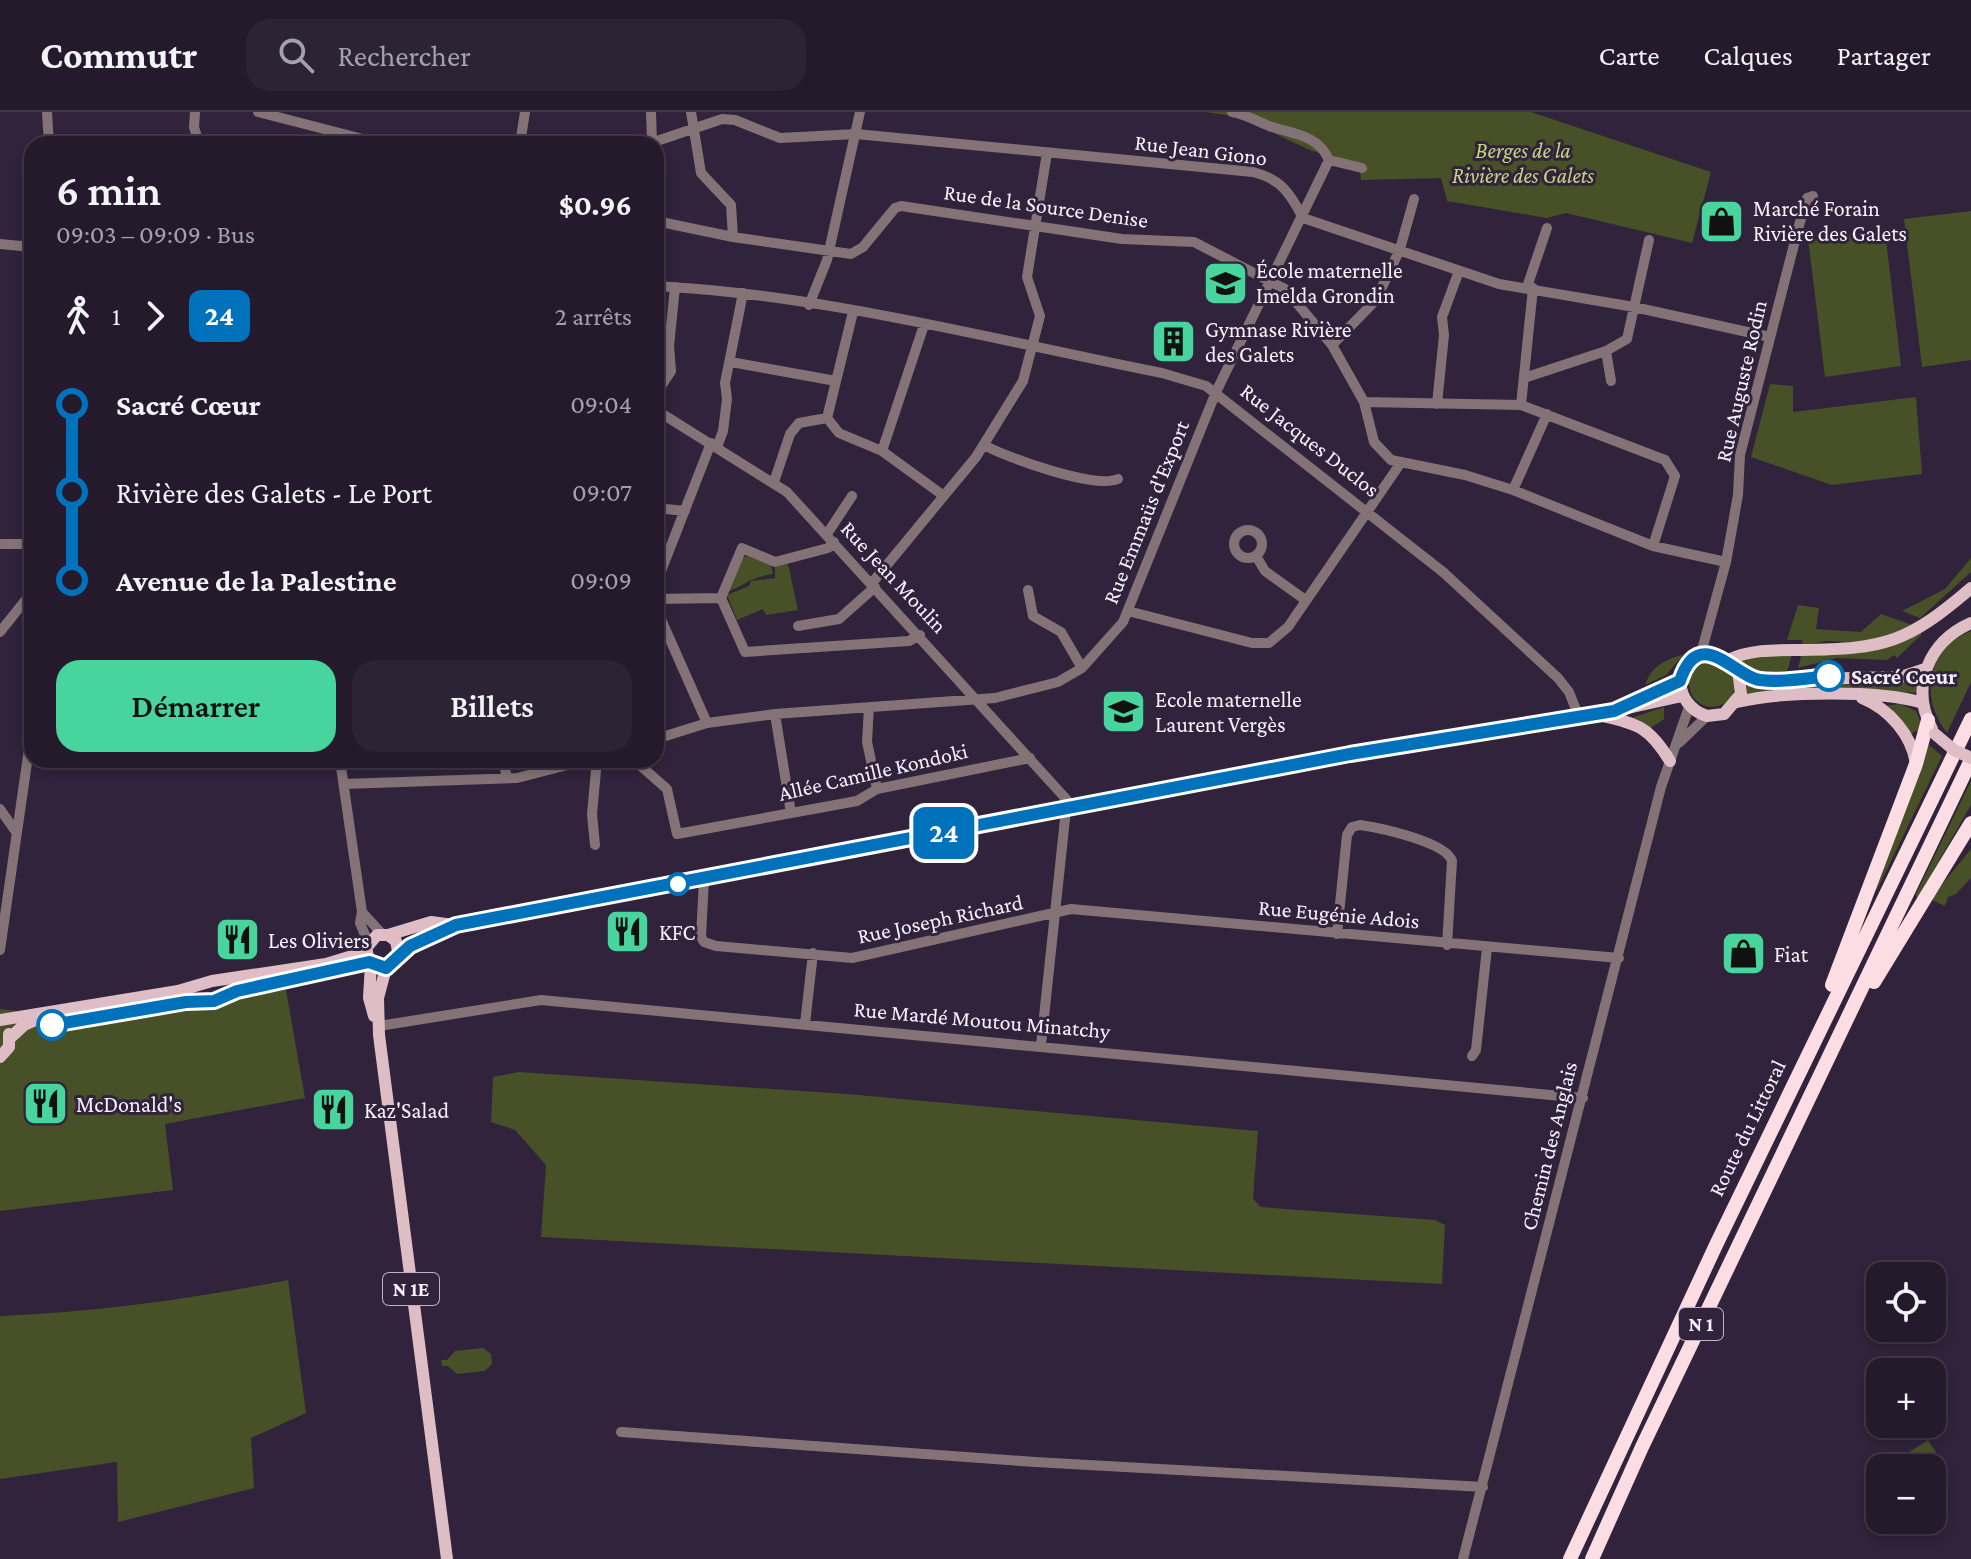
<!DOCTYPE html>
<html lang="fr">
<head>
<meta charset="utf-8">
<style>
	:root { --surface:#241a2c; --page:#2c2334; --text:#f1f3f6; --muted:#a3a1a9; --line:#413848; --accent:#48d49d }
	body { margin:0; font-family:"Crimson Pro",serif; background:var(--page); color:var(--text); height:100vh; display:flex; flex-direction:column; font-size:30px; white-space:nowrap }
	* { box-sizing:border-box; margin:0 }
	p { font-size:26px; color:var(--muted) }
	.icon { flex:none; width:44px; height:44px; fill:none; stroke:currentColor; stroke-width:2; stroke-linecap:round; stroke-linejoin:round }
	.map { position:relative; flex:1; overflow:hidden }
	.sheet { position:absolute; left:24px; top:24px; width:640px; height:632px; display:flex; flex-direction:column; background:var(--surface); border-radius:24px; box-shadow:0 4px 12px #0003,0 0 0 2px var(--line) }
	.sheet>* { flex:none }
	.badge { padding:0 16px; border-radius:12px; font-size:28px; line-height:52px }
	.controls { position:absolute; left:1866px; top:1150px; display:grid; gap:16px }
	.controls a { display:grid; place-items:center; width:80px; height:80px; border-radius:16px; background:var(--surface); box-shadow:0 4px 12px #0003,0 0 0 2px var(--line); font-size:40px }
	.map>.badge { position:absolute; translate:-50% -50%; box-shadow:0 0 0 4px #fff }
	.legs { display:flex; align-items:center; gap:12px; height:88px; padding:0 32px; font-size:26px }
	.legs p { margin-inline-start:auto }
	.head { display:flex; align-items:center; justify-content:space-between; height:136px; padding:0 32px }
	h1 { font-size:44px; font-weight:600; line-height:60px }
	.action { display:flex; gap:16px; margin-top:auto; padding:16px 32px }
	.action a { flex:1; height:92px; border-radius:24px; background:var(--accent); color:#111; font-size:32px; font-weight:600; line-height:92px; text-align:center }
	.action a+a { background:var(--page); color:var(--text) }
	ul { padding:0 32px; list-style:none }
	li { display:flex; align-items:center; gap:28px; height:88px; font-size:30px }
	li i { display:grid; place-items:center; width:12px; height:100%; margin:0 10px; background:currentColor }
	li i::after { content:''; width:20px; height:20px; margin:-10px; border:6px solid; border-radius:50%; background:var(--surface) }
	li p { margin-inline-start:auto }
	li:first-child i { background:linear-gradient(#0000 50%,currentColor 0) }
	li:last-child i { background:linear-gradient(currentColor 50%,#0000 0) }
	header { display:flex; align-items:center; gap:48px; box-sizing:border-box; height:112px; padding:0 40px; background:var(--surface); border-bottom:2px solid var(--line) }
	header strong { font-size:38px }
	nav { display:flex; gap:44px; margin-inline-start:auto; font-size:28px }
	.search { width:560px; height:72px; background:var(--page); display:flex; align-items:center; gap:20px; box-sizing:border-box; padding:0 28px; border-radius:24px; color:var(--muted); font-size:30px }
	.map>svg:first-child { display:block }
</style>
</head>
<body>
<header>
<strong>Commutr</strong>
<div class="search"><svg class="icon" aria-label="search" viewBox="0 0 24 24"><circle cx="10" cy="10" r="6"/><path d="M15 15l6 6"/></svg>Rechercher</div>
<nav><a>Carte</a><a>Calques</a><a>Partager</a></nav>
</header>
<div class="map">
<svg width="1971" height="1447" viewBox="0 0 1971 1447">
	<rect width="100%" height="100%" fill="#30233b"/>
	<!-- green -->
	<path fill="#475026" d="M 1206,0 L 1531,0 L 1711,60 L 1692,131 L 1566,101 L 1547,106 L 1447,89 L 1441,66 L 1361,68 L 1359,51 L 1312,39 L 1239,5 Z
		M 1971,99 L 1971,248 L 1922,255 L 1904,107 Z
		M 1885,119 L 1901,254 L 1825,265 L 1808,127 Z
		M 1770,272 L 1793,274 L 1793,300 L 1916,285 L 1922,362 L 1832,373 L 1751,345 Z
		M 750,441 L 771,452 L 773,462 C 748,466 745,474 724,481 L 738,450 Z
		M 1971,446 L 1971,460 L 1920,506 L 1902,499 L 1945,477 Z
		M 788,452 L 798,498 L 766,503 L 763,497 L 737,508 L 727,483 L 749,474 L 751,469 L 775,466 L 775,455 Z
		M 1798,493 L 1819,496 L 1816,517 L 1861,520 L 1881,502 L 1912,513 L 1870,531 L 1826,529 L 1803,534 L 1802,528 L 1787,528 Z
		M 1919,519 L 1922,522 L 1897,546 L 1894,543 L 1887,548 L 1836,546 L 1798,556 L 1802,541 C 1848,541 1879,546 1919,519 Z
		M 1971,519 L 1971,570 L 1947,621 C 1919,587 1927,536 1971,519 Z
		M 1684,542 L 1666,563 L 1645,573 C 1652,554 1664,548 1684,542 Z
		M 1792,542 L 1786,564 L 1755,564 L 1735,548 Z
		M1689 572a23 23 0 1 1 46 0a23 23 0 1 1-46 0Z
		M 1917,568 L 1916,581 L 1850,576 L 1802,578 L 1801,573 L 1897,572 Z
		M 1747,571 L 1791,573 L 1791,579 L 1746,582 Z
		M 1900,592 L 1916,599 L 1923,616 L 1910,622 L 1881,594 Z
		M 1664,595 L 1664,607 L 1649,617 L 1631,606 Z
		M 1927,631 L 1942,644 L 1877,778 L 1873,777 Z
		M 1971,669 L 1971,693 L 1918,785 L 1915,784 Z
		M 1971,737 L 1971,766 L 1956,782 L 1948,785 L 1945,794 L 1930,787 Z
		M 286,878 L 305,986 L 165,1012 L 173,1078 L 0,1099 L 0,897 L 36,901 L 42,922 Z
		M 519,960 L 847,982 L 1258,1019 L 1253,1087 L 1261,1095 L 1435,1108 L 1445,1113 L 1442,1172 L 541,1125 L 546,1053 L 515,1018 L 491,1010 L 493,965 Z
		M 288,1168 L 306,1301 L 251,1326 L 254,1376 L 118,1410 L 117,1350 L 0,1367 L 0,1204 C 98,1200 192,1187 288,1168 Z
		M 483,1236 L 491,1242 L 492,1252 L 485,1259 L 457,1262 L 448,1254 L 442,1254 L 441,1248 L 447,1248 L 455,1239 Z
		M 1928,1328 L 1942,1350 L 1931,1356 L 1895,1356 L 1892,1351 Z"/>
	<g fill="none" stroke-linecap="round" stroke-linejoin="round">
		<!-- minor -->
		<path stroke="#837377" stroke-width="10" d="M 47,0 L 49,32
			M 195,0 L 194,15 L 199,32
			M 258,0 L 382,32
			M 651,0 L 652,31
			M 691,0 L 701,61 L 731,93 L 733,125
			M 520,32 L 525,0
			M 648,32 L 722,7 L 735,8 L 780,26 L 856,22 L 1253,60 C 1281,67 1290,81 1303,106 L 1499,172 L 1634,195 L 1770,225
			M 1329,48 L 1362,56
			M 656,109 L 733,125 L 851,142 L 863,135 L 895,96 L 901,94 L 1122,127 L 1194,130 L 1285,177 L 1332,233 L 1364,290 L 1374,330 L 1391,348 L 1465,363 L 1513,378 L 1653,434 L 1726,450
			M 0,132 L 32,135
			M 656,174 C 826,183 995,228 1162,261 L 1206,274 L 1443,460 L 1558,566 L 1569,580 L 1579,605
			M 1527,175 L 1547,116
			M 809,193 L 827,148 L 860,0
			M 1332,233 L 1376,188 L 1400,137 L 1414,87
			M 1606,239 L 1611,269
			M 731,250 L 836,269
			M 1524,266 L 1606,239 L 1627,227 L 1649,128
			M 656,282 L 671,259 L 669,234 L 675,175
			M 1364,290 L 1521,293 L 1665,348 L 1675,364 L 1653,434
			M 1437,292 L 1444,223 L 1442,205 L 1459,159
			M 1521,293 L 1533,176
			M 656,298 L 787,380 L 1067,688 L 1041,933
			M 827,306 L 839,321 L 882,339 L 944,384
			M 827,306 L 853,200
			M 984,333 C 1007,346 1095,377 1118,367
			M 717,335 L 723,319 L 727,287 L 725,271 L 743,181
			M 882,339 L 924,213
			M 774,370 L 790,322 L 799,311 L 827,306
			M 1513,378 L 1547,302
			M 656,396 L 685,399
			M1234 432a14 14 0 1 1 28 0a14 14 0 1 1-28 0Z
			M 827,422 L 852,384
			M 834,430 L 828,436 L 775,450 L 742,436 L 721,486 L 745,540 L 909,529 L 920,523
			M 0,432 L 32,432
			M 1256,444 L 1265,459 L 1304,487
			M 872,471 L 976,345 L 1023,269 L 1040,204 L 1027,165 L 1047,41
			M 656,472 L 711,331
			M 1028,478 L 1033,504 L 1061,520 L 1082,556
			M 656,487 L 721,486
			M 656,496 L 707,611
			M 1128,499 L 1252,531 L 1269,531 L 1288,515 L 1400,352
			M 798,514 L 839,507 L 875,475
			M 0,520 L 32,480
			M 1700,545 L 1726,450 L 1738,383 L 1740,343 L 1798,117 L 1807,86 L 1813,84
			M 869,595 L 867,630 L 877,677
			M 775,602 L 791,701
			M 656,627 L 707,611 L 775,602 L 995,586 L 1058,570 L 1082,556 L 1123,510 L 1216,280 L 1329,48 C 1318,22 1292,22 1269,14 C 1257,9 1245,2 1232,0
			M 1679,631 L 1707,604
			M 340,648 L 362,800 L 360,811 L 368,830
			M 503,648 L 507,666
			M 634,648 L 667,677 L 677,722 L 857,689 L 877,677 L 1030,646
			M 344,672 L 517,666 L 587,648
			M 0,697 L 16,720
			M 595,733 L 592,702 L 597,648
			M 704,767 L 701,825 L 704,830 L 716,834 L 852,846 L 1071,797 L 1619,846
			M 362,800 L 383,823
			M 1337,822 L 1347,723 L 1352,715 L 1360,713 C 1381,716 1446,730 1452,749 L 1447,833
			M 0,838 L 32,616
			M 805,912 L 813,841
			M 379,914 L 541,888 L 1583,986
			M 1472,944 L 1476,938 L 1487,836
			M 621,1320 L 1035,1350 L 1483,1375
			M 1463,1447 L 1661,675 L 1689,595"/>
		<!-- major -->
		<path stroke="#debdc5" stroke-width="12" d="M 1728,548 C 1751,537 1777,538 1802,538 C 1885,537 1907,531 1971,476
			M 1738,558 L 1741,582 L 1724,602 L 1707,604 C 1672,593 1671,545 1709,543 C 1730,542 1741,563 1760,568 L 1901,565 L 1925,557
			M 1862,586 C 1889,597 1912,623 1916,652
			M 1631,590 L 1680,569
			M 1737,590 C 1781,579 1881,578 1923,591
			M 1602,604 C 1639,612 1650,616 1670,649
			M 1932,617 C 1910,575 1928,530 1971,511
			M 388,823 L 431,810 L 453,813
			M 366,835 L 369,850 L 386,856 L 410,834 L 456,813 L 1350,642 L 1614,599 L 1682,584
			M 371,852 L 369,886 L 374,904
			M 386,856 L 378,886 L 379,923 L 447,1447
			M 0,908 L 178,879 L 212,869 L 326,852 L 362,841 L 377,823 L 388,823 L 396,829 L 399,844
			M 10,926 L 24,913 L 40,906
			M 0,945 L 9,935 L 9,922"/>
		<!-- highway -->
		<path stroke="#fddde4" stroke-width="14" d="M 1874,870 L 1971,711
			M 1832,873 L 1916,652 L 1928,608
			M 1570,1447 L 1716,1133 L 1971,607
			M 1592,1447 L 1642,1335 L 1971,648"/>
		<!-- major-bridge -->
		<path stroke="#debdc5" stroke-width="12" d="M 1935,622 L 1954,638 L 1971,646"/>
	</g>
	<g fill="none" stroke-linecap="round" stroke-linejoin="round">
		<defs>
			<path id="line-1" d="M 52,913 L 186,890 L 214,889 L 237,879 L 369,850 L 386,856 L 410,834 L 456,813 L 1350,642 L 1614,599 L 1680,569 C 1699,511 1735,565 1760,568 C 1782,571 1807,566 1829,564"/>
		</defs>
		<!-- line-1 casing -->
		<use href="#line-1" stroke="#fff" stroke-width="18"/>
		<!-- line-1 -->
		<use href="#line-1" stroke="#0072bc" stroke-width="12"/>
	</g>
	<!-- icons -->
	<defs>
		<symbol id="shop-square" viewBox="-11 -11 22 22"><rect x="-9" y="-9" width="18" height="18" rx="4" fill="#48d49d" stroke="#30233b"/><path d="M-5-2.5h2.3a2.7 3.5 0 0 1 5.4 0H5L5.5 6h-11ZM-1.5-2.5h3a1.5 2.3 0 0 0-3 0Z" fill="#111"/></symbol>
		<symbol id="school-square" viewBox="-11 -11 22 22"><rect x="-9" y="-9" width="18" height="18" rx="4" fill="#48d49d" stroke="#30233b"/><path d="M0-5L7-2L0 1L-7-2ZM-4 1L0 2.5L4 1V4Q0 6-4 4Z" fill="#111"/></symbol>
		<symbol id="building-square" viewBox="-11 -11 22 22"><rect x="-9" y="-9" width="18" height="18" rx="4" fill="#48d49d" stroke="#30233b"/><path d="M-4-6H4V6H1V3H-1V6H-4ZM-2.5-4.3h1.7v1.8h-1.7ZM.8-4.3h1.7v1.8H.8ZM-2.5-1h1.7V.8h-1.7ZM.8-1h1.7V.8H.8Z" fill="#111"/></symbol>
		<symbol id="restaurant-square" viewBox="-11 -11 22 22"><rect x="-9" y="-9" width="18" height="18" rx="4" fill="#48d49d" stroke="#30233b"/><path d="M-5-6h1v4h1v-4h1v4h1v-4h1v5L-1.5 .5V6h-2V.5L-5-1ZM5-6V6H3V1.5H1.5Q1.5-4 5-6Z" fill="#111"/></symbol>
	</defs>
	<g fill-rule="evenodd">
		<use href="#shop-square" x="1696" y="84" width="51" height="51"/>
		<use href="#school-square" x="1200" y="146" width="51" height="51"/>
		<use href="#building-square" x="1148" y="204" width="51" height="51"/>
		<use href="#school-square" x="1098" y="574" width="51" height="51"/>
		<use href="#restaurant-square" x="602" y="794" width="51" height="51"/>
		<use href="#restaurant-square" x="212" y="802" width="51" height="51"/>
		<use href="#shop-square" x="1718" y="816" width="51" height="51"/>
		<use href="#restaurant-square" x="20" y="966" width="51" height="51"/>
		<use href="#restaurant-square" x="308" y="972" width="51" height="51"/>
	</g>
	<!-- markers -->
	<g fill="#fff" stroke="#0072bc" stroke-width="4">
		<circle cx="1829" cy="564" r="14"/>
		<circle cx="678" cy="772" r="10"/>
		<circle cx="52" cy="913" r="14"/>
	</g>
	<g text-anchor="middle" dominant-baseline="central" stroke-width="6" stroke-linejoin="round" paint-order="stroke">
		<!-- shield labels -->
		<g fill="#30233b" stroke="#bbb3c4" stroke-width="2">
			<rect x="383" y="1161" width="56" height="32" rx="6"/>
			<rect x="1679" y="1196" width="44" height="32" rx="6"/>
		</g>
		<g font-size="20" font-weight="bold" fill="#f7f1fe">
			<text x="411" y="1177">N 1E</text>
			<text x="1701" y="1212">N 1</text>
		</g>
		<!-- street labels -->
		<g font-size="22" fill="#f7f1fe" stroke="#30233b">
			<text transform="translate(1201 38) rotate(7)">Rue Jean Giono</text>
			<text transform="translate(1046 94) rotate(8)">Rue de la Source Denise</text>
			<text transform="translate(1741 269) rotate(-77)">Rue Auguste Rodin</text>
			<text transform="translate(1310 328) rotate(38)">Rue Jacques Duclos</text>
			<text transform="translate(1146 400) rotate(-68)">Rue Emmaüs d'Export</text>
			<text transform="translate(894 465) rotate(47)">Rue Jean Moulin</text>
			<text transform="translate(873 660) rotate(-13)">Allée Camille Kondoki</text>
			<text transform="translate(1339 802) rotate(5)">Rue Eugénie Adois</text>
			<text transform="translate(940 807) rotate(-12)">Rue Joseph Richard</text>
			<text transform="translate(982 908) rotate(5)">Rue Mardé Moutou Minatchy</text>
			<text transform="translate(1747 1016) rotate(-64)">Route du Littoral</text>
			<text transform="translate(1549 1034) rotate(-76)">Chemin des Anglais</text>
		</g>
		<!-- park labels -->
		<g font-size="22" font-style="italic" fill="#c3d57e" stroke="#30233b">
			<text x="1523" y="38">Berges de la<tspan x="1523" dy="25">Rivière des Galets</tspan></text>
		</g>
		<!-- poi labels -->
		<g font-size="22" fill="#f7f1fe" stroke="#30233b" text-anchor="start">
			<text x="1753" y="96">Marché Forain<tspan x="1753" dy="25">Rivière des Galets</tspan></text>
			<text x="1256" y="158">École maternelle<tspan x="1256" dy="25">Imelda Grondin</tspan></text>
			<text x="1205" y="217">Gymnase Rivière<tspan x="1205" dy="25">des Galets</tspan></text>
			<text x="1155" y="587">Ecole maternelle<tspan x="1155" dy="25">Laurent Vergès</tspan></text>
			<text x="659" y="820">KFC</text>
			<text x="268" y="828">Les Oliviers</text>
			<text x="1774" y="842">Fiat</text>
			<text x="76" y="992">McDonald's</text>
			<text x="364" y="998">Kaz'Salad</text>
		</g>
		<!-- stop labels -->
		<g font-size="22" font-weight="bold" fill="#f7f1fe" stroke="#30233b" text-anchor="start">
			<text x="1851" y="564">Sacré Cœur</text>
		</g>
	</g>
</svg>
<div class="controls">
<a><svg class="icon" aria-label="locate" viewBox="0 0 24 24"><circle cx="12" cy="12" r="6"/><path d="M12 2v4M12 18v4M2 12h4M18 12h4"/></svg></a>
<a>+</a>
<a>−</a>
</div>
<b class="badge" style="left:944px;top:721px;background:#0072bc;color:#fff">24</b>
<section class="sheet">
<div class="head"><div><h1>6 min</h1><p>09:03 – 09:09 · Bus</p></div><b>$0.96</b></div>
<div class="legs"><svg class="icon" aria-label="walk" viewBox="0 0 24 24"><circle cx="13" cy="4" r="2"/><path d="M13 8l-2 6 4 7M11 14l-3 7M7 12l3-4h3l4 4"/></svg>1<svg class="icon" aria-label="forward" viewBox="0 0 24 24"><path d="M9 5l7 7-7 7"/></svg><b class="badge" style="background:#0072bc;color:#fff">24</b><p>2 arrêts</p></div>
<ul>
<li><i style="color:#0072bc"></i><b>Sacré Cœur</b><p>09:04</p></li>
<li><i style="color:#0072bc"></i><span>Rivière des Galets - Le Port</span><p>09:07</p></li>
<li><i style="color:#0072bc"></i><b>Avenue de la Palestine</b><p>09:09</p></li>
</ul>
<div class="action"><a>Démarrer</a><a>Billets</a></div>
</section>
</div>
</body>
</html>
